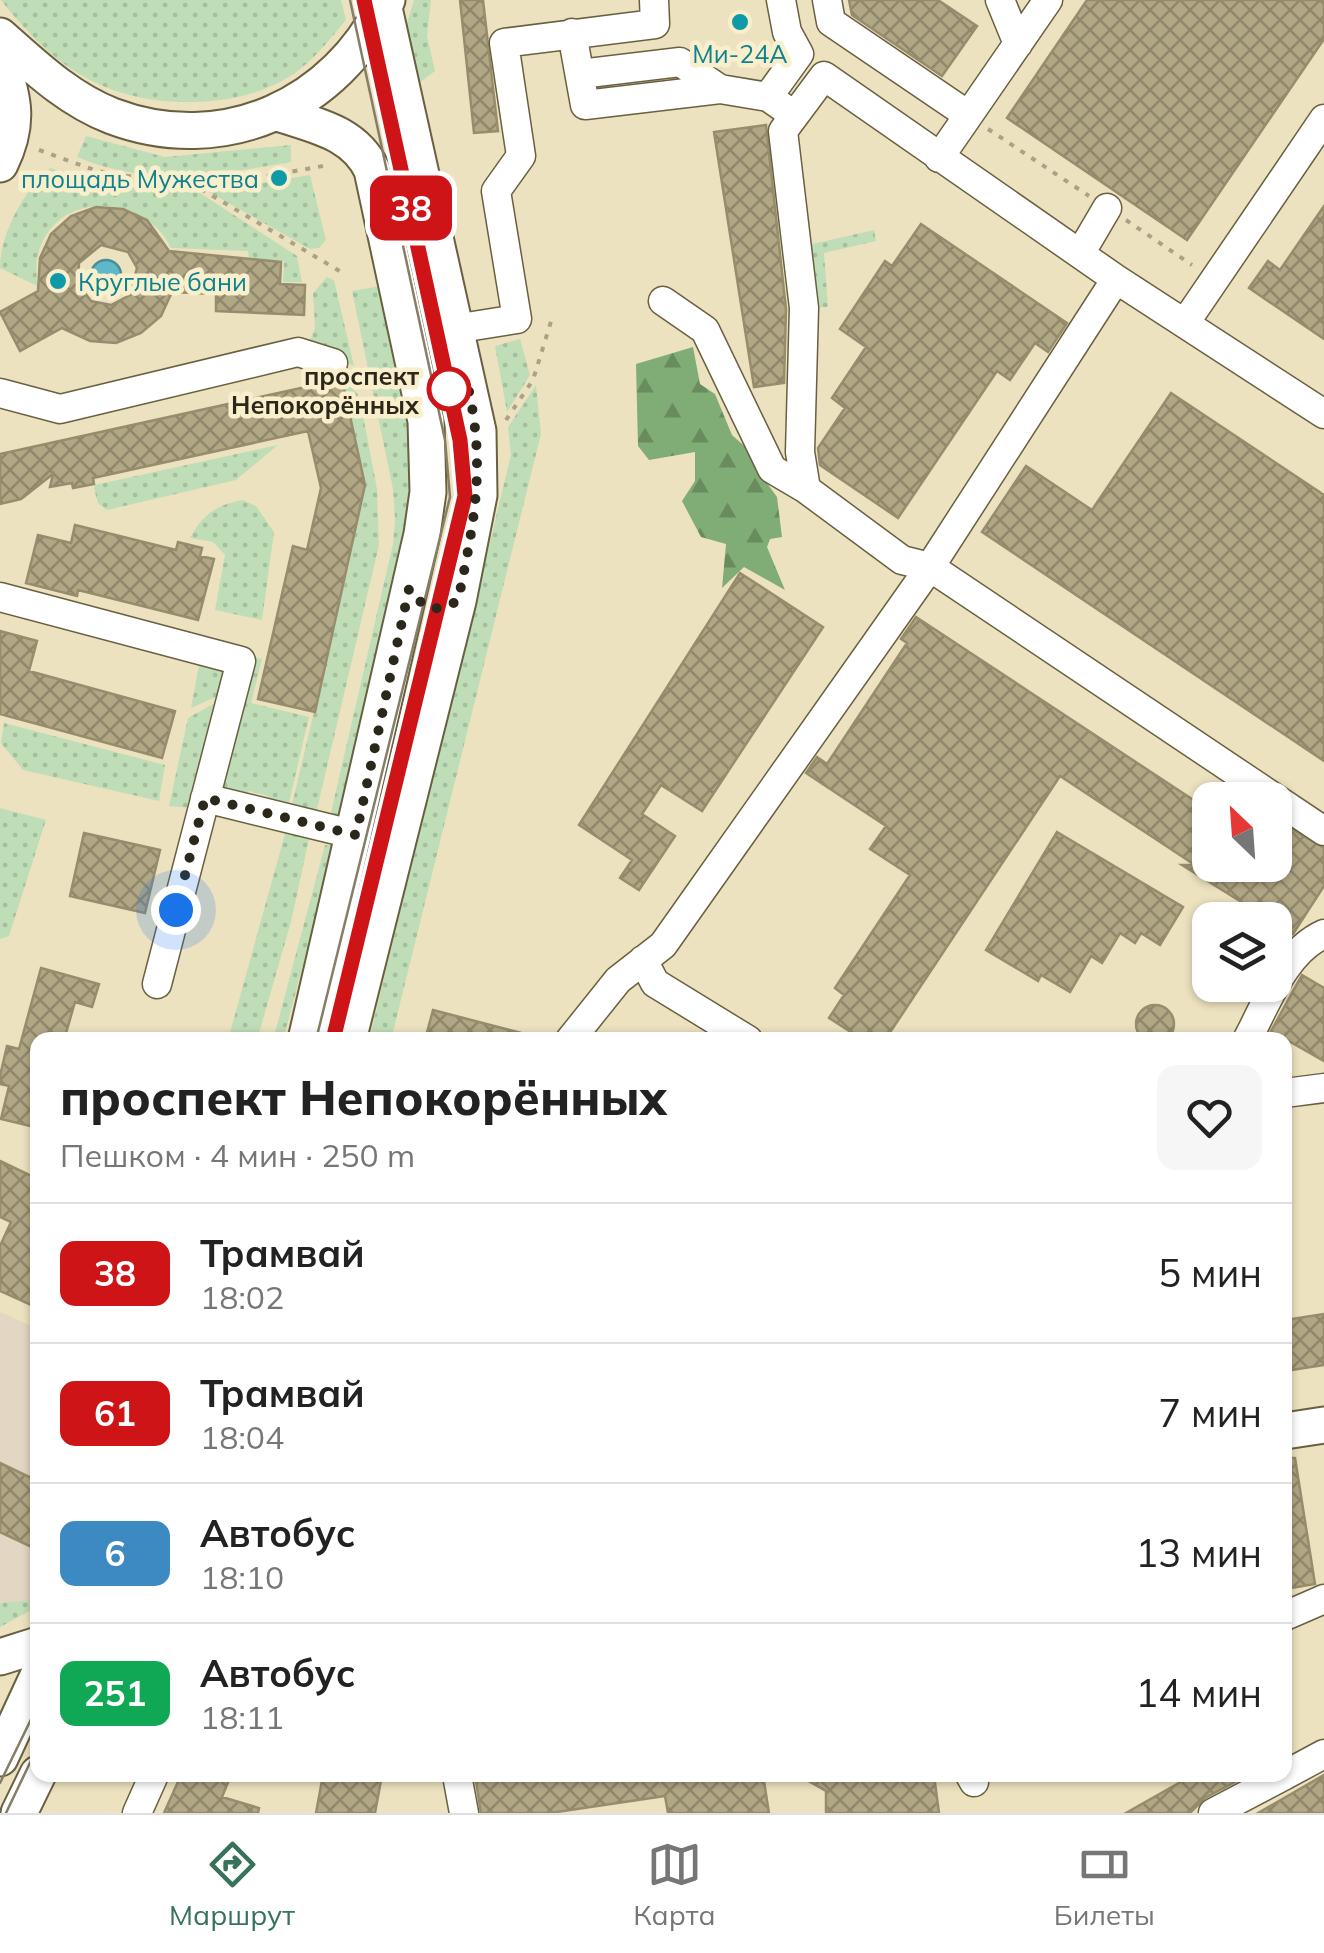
<!DOCTYPE html>
<html lang="ru">
<head>
<meta charset="utf-8">
<style>
	:root { --surface:#fff; --page:#f6f6f6; --text:#222; --muted:#767676; --line:#e0e0e0; --accent:#37725b }
	body { margin:0; font-family:Mulish,sans-serif; background:var(--page); color:var(--text); height:100vh; display:flex; flex-direction:column; font-size:38px; white-space:nowrap }
	* { box-sizing:border-box; margin:0 }
	p { font-size:32px; color:var(--muted) }
	.icon { flex:none; width:55px; height:55px; fill:none; stroke:currentColor; stroke-width:2; stroke-linecap:round; stroke-linejoin:round }
	.map { position:relative; flex:1; overflow:hidden }
	.details { position:absolute; left:30px; top:1032px; width:1262px; height:750px; display:flex; flex-direction:column; background:var(--surface); border-radius:20px; box-shadow:0 2px 8px #0004 }
	.details>* { flex:none }
	.badge { padding:0 20px; border-radius:15px; font-size:35px; line-height:65px }
	.needle { width:65px; rotate:335deg }
	.controls { position:absolute; left:1192px; top:782px; display:grid; gap:20px }
	.controls a { display:grid; place-items:center; width:100px; height:100px; border-radius:20px; background:var(--surface); box-shadow:0 2px 8px #0004; font-size:50px }
	.you { position:absolute; width:50px; height:50px; margin:-25px; border:8px solid #fff; border-radius:50%; background:#1a73e8; box-shadow:0 0 0 15px #1a73e833 }
	.map>.badge { position:absolute; translate:-50% -50%; box-shadow:0 0 0 5px #fff }
	.round { display:grid; place-items:center; flex:none; width:105px; height:105px; border-radius:20px; background:var(--page) }
	.head { display:flex; align-items:center; justify-content:space-between; height:170px; padding:0 30px }
	h1 { font-size:48px; font-weight:800; line-height:75px }
	ul { padding:0; list-style:none }
	li { display:flex; align-items:center; gap:30px; height:140px; padding:0 30px; border-top:2px solid var(--line) }
	li div { flex:1 }
	li b { display:block; font-size:38px }
	li em { font-style:normal }
	li .badge { min-width:110px; font-weight:700; text-align:center }
	.tabs { display:flex; justify-content:space-around; align-items:center; height:140px; border-top:2px solid var(--line); background:var(--surface); font-size:28px; color:var(--muted) }
	.tabs a { display:grid; justify-items:center; gap:5px }
	.tabs .active { color:var(--accent) }
	.map>svg:first-child { display:block }
</style>
</head>
<body>
<div class="map">
<svg width="1324" height="1813" viewBox="0 0 1324 1813">
	<defs>
		<pattern id="grass-dots" width="8" height="8" patternUnits="userSpaceOnUse" patternTransform="scale(2.5)"><rect width="8" height="8" fill="#bfdeb8"/><path d="M2 2h.1M6 6h.1" fill="none" stroke="#a4be9e" stroke-width="1.8" stroke-linecap="round"/></pattern>
		<pattern id="forest-firs" width="22" height="20" patternUnits="userSpaceOnUse" patternTransform="scale(2.5)"><rect width="22" height="20" fill="#80ac75"/><path d="M5 1l3.5 6h-7zM16 11l3.5 6h-7z" fill="#698c5f"/></pattern>
		<pattern id="building-cross-hatch" width="8" height="8" patternUnits="userSpaceOnUse" patternTransform="scale(2.5)"><rect width="8" height="8" fill="#b1a785"/><path d="M0 0l8 8M0 8l8-8" fill="none" stroke="#90886c"/></pattern>
	</defs>
	<rect width="100%" height="100%" fill="#ede2bf"/>
	<!-- education -->
	<path fill="#e3d7c3" d="M 0,1312 L 38,1329 L 37,1592 L 31,1610 L 0,1627 Z"/>
	<!-- grass -->
	<path fill="url(#grass-dots)" d="M 1,0 L 341,0 L 346,20 C 330,39 313,61 292,75 C 265,93 229,101 196,102 C 108,104 55,69 1,0 Z
		M 414,0 L 431,0 L 427,36 L 435,71 L 418,84 L 405,29 Z
		M 86,136 L 165,157 L 291,145 L 291,162 C 214,175 152,188 77,157 Z
		M 50,168 L 111,186 L 200,193 L 297,256 L 302,282 L 283,282 L 284,261 L 249,259 L 248,251 L 171,248 C 145,193 54,189 38,255 C 35,264 37,277 37,286 L 0,268 C 0,234 24,190 50,168 Z
		M 310,175 L 326,240 L 319,248 L 310,249 L 209,192 Z
		M 874,230 L 876,241 L 824,253 L 828,307 L 809,308 L 805,253 L 812,244 Z
		M 327,277 L 334,280 L 354,366 L 309,342 L 315,328 L 313,293 Z
		M 380,286 L 408,425 L 411,480 L 404,545 L 340,824 L 329,821 L 393,544 L 395,519 L 393,489 L 352,291 Z
		M 520,339 L 530,375 L 507,412 L 495,346 Z
		M 342,379 L 359,395 L 377,489 L 379,545 L 315,818 L 290,813 L 350,560 L 339,557 Z
		M 536,385 L 541,434 L 391,1040 L 369,1040 L 511,455 L 508,427 Z
		M 278,445 L 236,480 L 107,510 L 98,503 L 94,489 L 95,485 Z
		M 243,500 L 256,506 L 274,532 L 262,620 L 215,610 L 225,555 L 213,542 L 190,538 C 203,514 216,505 243,500 Z
		M 254,657 L 262,659 L 251,703 L 309,717 L 287,811 L 267,807 L 268,796 L 248,791 L 244,803 L 222,790 Z
		M 199,665 L 226,673 L 220,695 L 191,708 Z
		M 220,700 L 192,808 L 169,806 L 188,718 Z
		M 4,723 L 165,765 L 159,801 L 23,770 L 1,743 Z
		M 0,808 L 46,820 L 9,936 L 0,939 Z
		M 286,830 L 310,834 L 291,922 L 257,1040 L 228,1040 Z
		M 325,845 L 335,845 L 283,1040 L 273,1040 Z
		M 34,1600 L 31,1610 L 0,1627 L 0,1603 Z"/>
	<!-- forest -->
	<path fill="url(#forest-firs)" d="M 693,347 L 700,384 L 715,394 L 732,435 L 760,460 L 764,479 L 777,497 L 782,537 L 770,539 L 767,547 L 785,590 L 744,567 L 722,588 L 726,544 L 701,537 L 682,501 L 695,481 L 695,452 L 649,460 L 638,446 L 636,364 Z"/>
	<!-- water -->
	<path fill="#5db8ca" stroke="#4e8c95" stroke-width="2.5" d="M91 275a15 15 0 1 1 30 0a15 15 0 1 1-30 0Z"/>
	<!-- building -->
	<path fill="url(#building-cross-hatch)" stroke="#978d6c" stroke-width="2.5" fill-rule="evenodd" d="M 460,0 L 483,0 L 498,131 L 474,133 Z
		M 849,0 L 938,0 L 977,26 L 942,76 L 852,15 Z
		M 1087,0 L 1324,0 L 1324,39 L 1187,240 L 1007,118 Z
		M 766,125 L 786,309 L 784,383 L 754,387 L 714,132 Z
		M 1324,206 L 1324,339 L 1249,288 L 1268,261 L 1280,270 Z
		M 96,207 L 123,209 L 147,220 L 169,251 L 281,262 L 280,284 L 305,285 L 304,315 L 216,311 L 216,294 L 172,292 L 161,316 L 141,333 L 116,343 L 90,341 L 62,328 L 20,351 L 0,312 L 38,291 L 40,258 L 51,234 L 71,216 ZM 101,245 L 128,252 L 137,268 L 130,295 L 111,305 L 91,301 L 78,284 L 79,263 Z
		M 921,224 L 1067,323 L 1048,352 L 1035,343 L 1010,380 L 997,371 L 898,518 L 820,465 L 818,448 L 845,408 L 832,398 L 866,347 L 840,329 L 885,261 L 892,266 Z
		M 342,379 L 365,485 L 315,712 L 258,699 L 293,546 L 307,550 L 321,488 L 308,431 L 93,478 L 94,484 L 73,488 L 72,483 L 50,487 L 53,474 L 21,499 L 0,504 L 0,454 Z
		M 1171,393 L 1324,495 L 1324,761 L 982,532 L 1026,466 L 1092,510 Z
		M 75,525 L 176,550 L 178,542 L 202,548 L 200,556 L 214,559 L 198,620 L 78,590 L 77,596 L 26,583 L 38,535 L 71,543 Z
		M 740,573 L 823,627 L 702,811 L 661,785 L 642,814 L 675,836 L 639,890 L 620,878 L 632,860 L 579,825 Z
		M 916,617 L 1210,811 L 1210,865 L 1275,865 L 1275,819 L 1324,848 L 1324,886 L 1293,934 L 1182,865 L 1195,865 L 1060,776 L 885,1040 L 863,1040 L 829,1018 L 844,995 L 835,988 L 910,875 L 870,849 L 886,826 L 806,773 L 817,757 L 827,764 L 907,643 L 901,639 Z
		M 0,631 L 37,641 L 29,671 L 175,711 L 162,758 L 0,714 Z
		M 1057,832 L 1183,907 L 1160,945 L 1141,933 L 1135,943 L 1120,933 L 1102,963 L 1091,956 L 1070,992 L 1041,975 L 1038,981 L 986,950 Z
		M 84,833 L 160,850 L 145,913 L 70,896 Z
		M 41,968 L 99,984 L 92,1007 L 75,1002 L 64,1040 L 38,1040 L 38,1128 L 1,1119 L 9,1086 L 0,1084 L 0,1076 L 7,1046 L 19,1049 Z
		M 1302,975 L 1324,988 L 1324,1061 L 1271,1031 Z
		M1136 1024a19 19 0 1 1 38 0a19 19 0 1 1-38 0Z
		M 433,1010 L 525,1034 L 524,1040 L 425,1040 Z
		M 0,1161 L 38,1179 L 38,1308 L 0,1291 L 0,1246 L 11,1222 L 0,1217 Z
		M 1324,1314 L 1324,1365 L 1285,1371 L 1285,1320 Z
		M 1285,1458 L 1295,1458 L 1315,1584 L 1285,1589 Z
		M 0,1463 L 38,1481 L 38,1550 L 0,1532 Z
		M 181,1775 L 231,1775 L 222,1797 L 259,1808 L 258,1813 L 164,1813 Z
		M 323,1775 L 382,1775 L 375,1813 L 316,1813 Z
		M 475,1775 L 763,1775 L 769,1813 L 668,1813 L 665,1796 L 550,1813 L 481,1813 Z
		M 798,1775 L 934,1775 L 939,1813 L 826,1813 L 826,1791 Z
		M 1193,1775 L 1248,1775 L 1205,1798 L 1190,1813 L 1126,1813 Z
		M 1324,1775 L 1324,1813 L 1258,1813 Z"/>
	<g fill="none" stroke-linecap="round" stroke-linejoin="round">
		<defs>
			<path id="minor" d="M 827,0 L 831,22 L 968,115
				M 1000,0 L 1018,44
				M 572,33 L 585,105 L 720,89 L 768,97 L 794,115
				M 580,74 L 680,62 L 720,89
				M 768,97 L 799,54 L 787,32 L 781,0
				M 939,158 L 1048,0
				M 1080,254 L 1107,208
				M 663,301 L 705,330 L 772,469 L 806,489
				M 1185,323 L 1324,119
				M 454,329 L 517,319 L 496,191 L 521,156 L 504,43 L 655,24 L 654,0
				M 0,393 L 60,409 L 298,352 L 333,363
				M 1324,414 L 1116,279 L 824,76 L 783,131 L 804,308 L 800,452 L 806,489 L 902,560 L 930,567 L 1324,831
				M 0,597 L 241,661 L 157,984
				M 205,798 L 356,835
				M 643,960 L 655,983 L 748,1040
				M 570,1040 L 618,980 L 663,945 L 930,567 L 1116,279
				M 1247,1040 C 1267,1003 1284,952 1324,934
				M 1285,1093 L 1324,1088
				M 1285,1616 L 1324,1599
				M 457,1775 L 464,1813
				M 970,1775 L 974,1782
				M 1285,1775 L 1324,1754
				M 137,1813 L 154,1775
				M 1213,1813 L 1285,1775"/>
			<path id="major" d="M 0,36 C 34,66 68,99 112,116 C 223,158 337,106 387,0
				M 0,61 C 15,99 19,126 0,164
				M 281,114 C 317,126 355,133 372,170 L 426,421 L 428,492 L 422,534 L 306,1040
				M 348,1040 L 458,601 L 479,495 L 478,431 L 384,8
				M 1285,1431 L 1324,1425
				M 0,1657 L 38,1645
				M 0,1758 L 38,1676
				M 19,1813 L 38,1774"/>
		</defs>
		<!-- minor casing -->
		<use href="#minor" stroke="#696040" stroke-width="31"/>
		<!-- major casing -->
		<use href="#major" stroke="#696040" stroke-width="39"/>
		<!-- path -->
		<path stroke="#aaa186" stroke-width="4" stroke-dasharray="5 8" stroke-linecap="butt" d="M 988,129 L 1089,196
			M 39,150 L 97,171 L 200,188 L 323,166
			M 201,189 L 343,273
			M 1126,220 L 1192,265
			M 351,378 L 363,387
			M 506,420 L 533,380 L 553,315"/>
		<!-- minor -->
		<use href="#minor" stroke="#fff" stroke-width="28"/>
		<!-- major -->
		<use href="#major" stroke="#fff" stroke-width="35"/>
		<!-- tram -->
		<path stroke="#867e67" stroke-width="2.5" d="M 390,109 L 447,378
			M 316,1040 L 450,497 L 445,440 L 350,0
			M 333,1040 L 462,511 L 465,481
			M 0,1783 L 38,1705
			M 6,1813 L 38,1746"/>
	</g>
	<g fill="none" stroke-linecap="round" stroke-linejoin="round">
		<defs>
			<path id="line" d="M 333,1040 L 465,496 L 460,440 L 364,0"/>
		</defs>
		<!-- line casing -->
		<use href="#line" stroke="#fff" stroke-width="22"/>
		<!-- line -->
		<use href="#line" stroke="#ce1417" stroke-width="15"/>
		<!-- walk -->
		<path stroke="#2b271a" stroke-width="10" stroke-dasharray="0 18" d="M 176,910 L 205,798 L 356,835 L 409,589 C 427,611 432,613 458,601 C 474,523 486,467 468,387 L 449,389"/>
	</g>
	<!-- markers -->
	<g fill="#0f9aa8" stroke="#faefcc" stroke-width="4">
		<circle cx="740" cy="22" r="10"/>
		<circle cx="279" cy="178" r="10"/>
		<circle cx="58" cy="281" r="10"/>
	</g>
	<circle fill="#fff" stroke="#ce1417" stroke-width="5" cx="449" cy="389" r="20"/>
	<g text-anchor="middle" dominant-baseline="central" stroke-width="9" stroke-linejoin="round" paint-order="stroke">
		<!-- culture labels -->
		<g font-size="25" fill="#0d838f" stroke="#faefcc">
			<text x="740" y="53">Ми-24А</text>
			<text x="259" y="178" text-anchor="end">площадь Мужества</text>
			<text x="78" y="281" text-anchor="start">Круглые бани</text>
		</g>
		<!-- stop labels -->
		<g font-size="25" font-weight="bold" fill="#2b271a" stroke="#faefcc" text-anchor="end">
			<text x="419" y="375">проспект<tspan x="419" dy="29">Непокорённых</tspan></text>
		</g>
	</g>
</svg>
<div class="controls">
<a><svg class="needle" viewBox="-14 -14 28 28"><path d="M0-13l5 13h-10z" fill="#e53935"/><path d="M0 13l5-13h-10z" fill="#767676"/></svg></a>
<a><svg class="icon" aria-label="layers" viewBox="0 0 24 24"><path d="M12 4l9 5-9 5-9-5zM3 14l9 5 9-5"/></svg></a>
</div>
<div class="you" style="left:176px;top:910px"></div>
<b class="badge" style="left:411px;top:208px;background:#ce1417;color:#fff">38</b>
<section class="details">
<div class="head"><div><h1>проспект Непокорённых</h1><p>Пешком · 4 мин · 250 m</p></div><a class="round"><svg class="icon" aria-label="heart" viewBox="0 0 24 24"><path d="M12 20l-8-8c-3-5 5-10 8-4 3-6 11-1 8 4z"/></svg></a></div>
<ul>
<li><span class="badge" style="background:#ce1417;color:#fff">38</span><div><b>Трамвай</b><p>18:02</p></div><em>5 мин</em></li>
<li><span class="badge" style="background:#ce1417;color:#fff">61</span><div><b>Трамвай</b><p>18:04</p></div><em>7 мин</em></li>
<li><span class="badge" style="background:#3d8ac2;color:#fff">6</span><div><b>Автобус</b><p>18:10</p></div><em>13 мин</em></li>
<li><span class="badge" style="background:#10a855;color:#fff">251</span><div><b>Автобус</b><p>18:11</p></div><em>14 мин</em></li>
</ul>
</section>
</div>
<nav class="tabs">
<a class="active"><svg class="icon" aria-label="directions" viewBox="0 0 24 24"><path d="M12 3l9 9-9 9-9-9zM9 14v-3h6M13 9l2 2-2 2"/></svg>Маршрут</a>
<a><svg class="icon" aria-label="map" viewBox="0 0 24 24"><path d="M3 6l6-2 6 2 6-2v14l-6 2-6-2-6 2zM9 4v14M15 6v14"/></svg>Карта</a>
<a><svg class="icon" aria-label="tickets" viewBox="0 0 24 24"><path d="M3 7h18v10H3zM15 7v10"/></svg>Билеты</a>
</nav>
</body>
</html>
